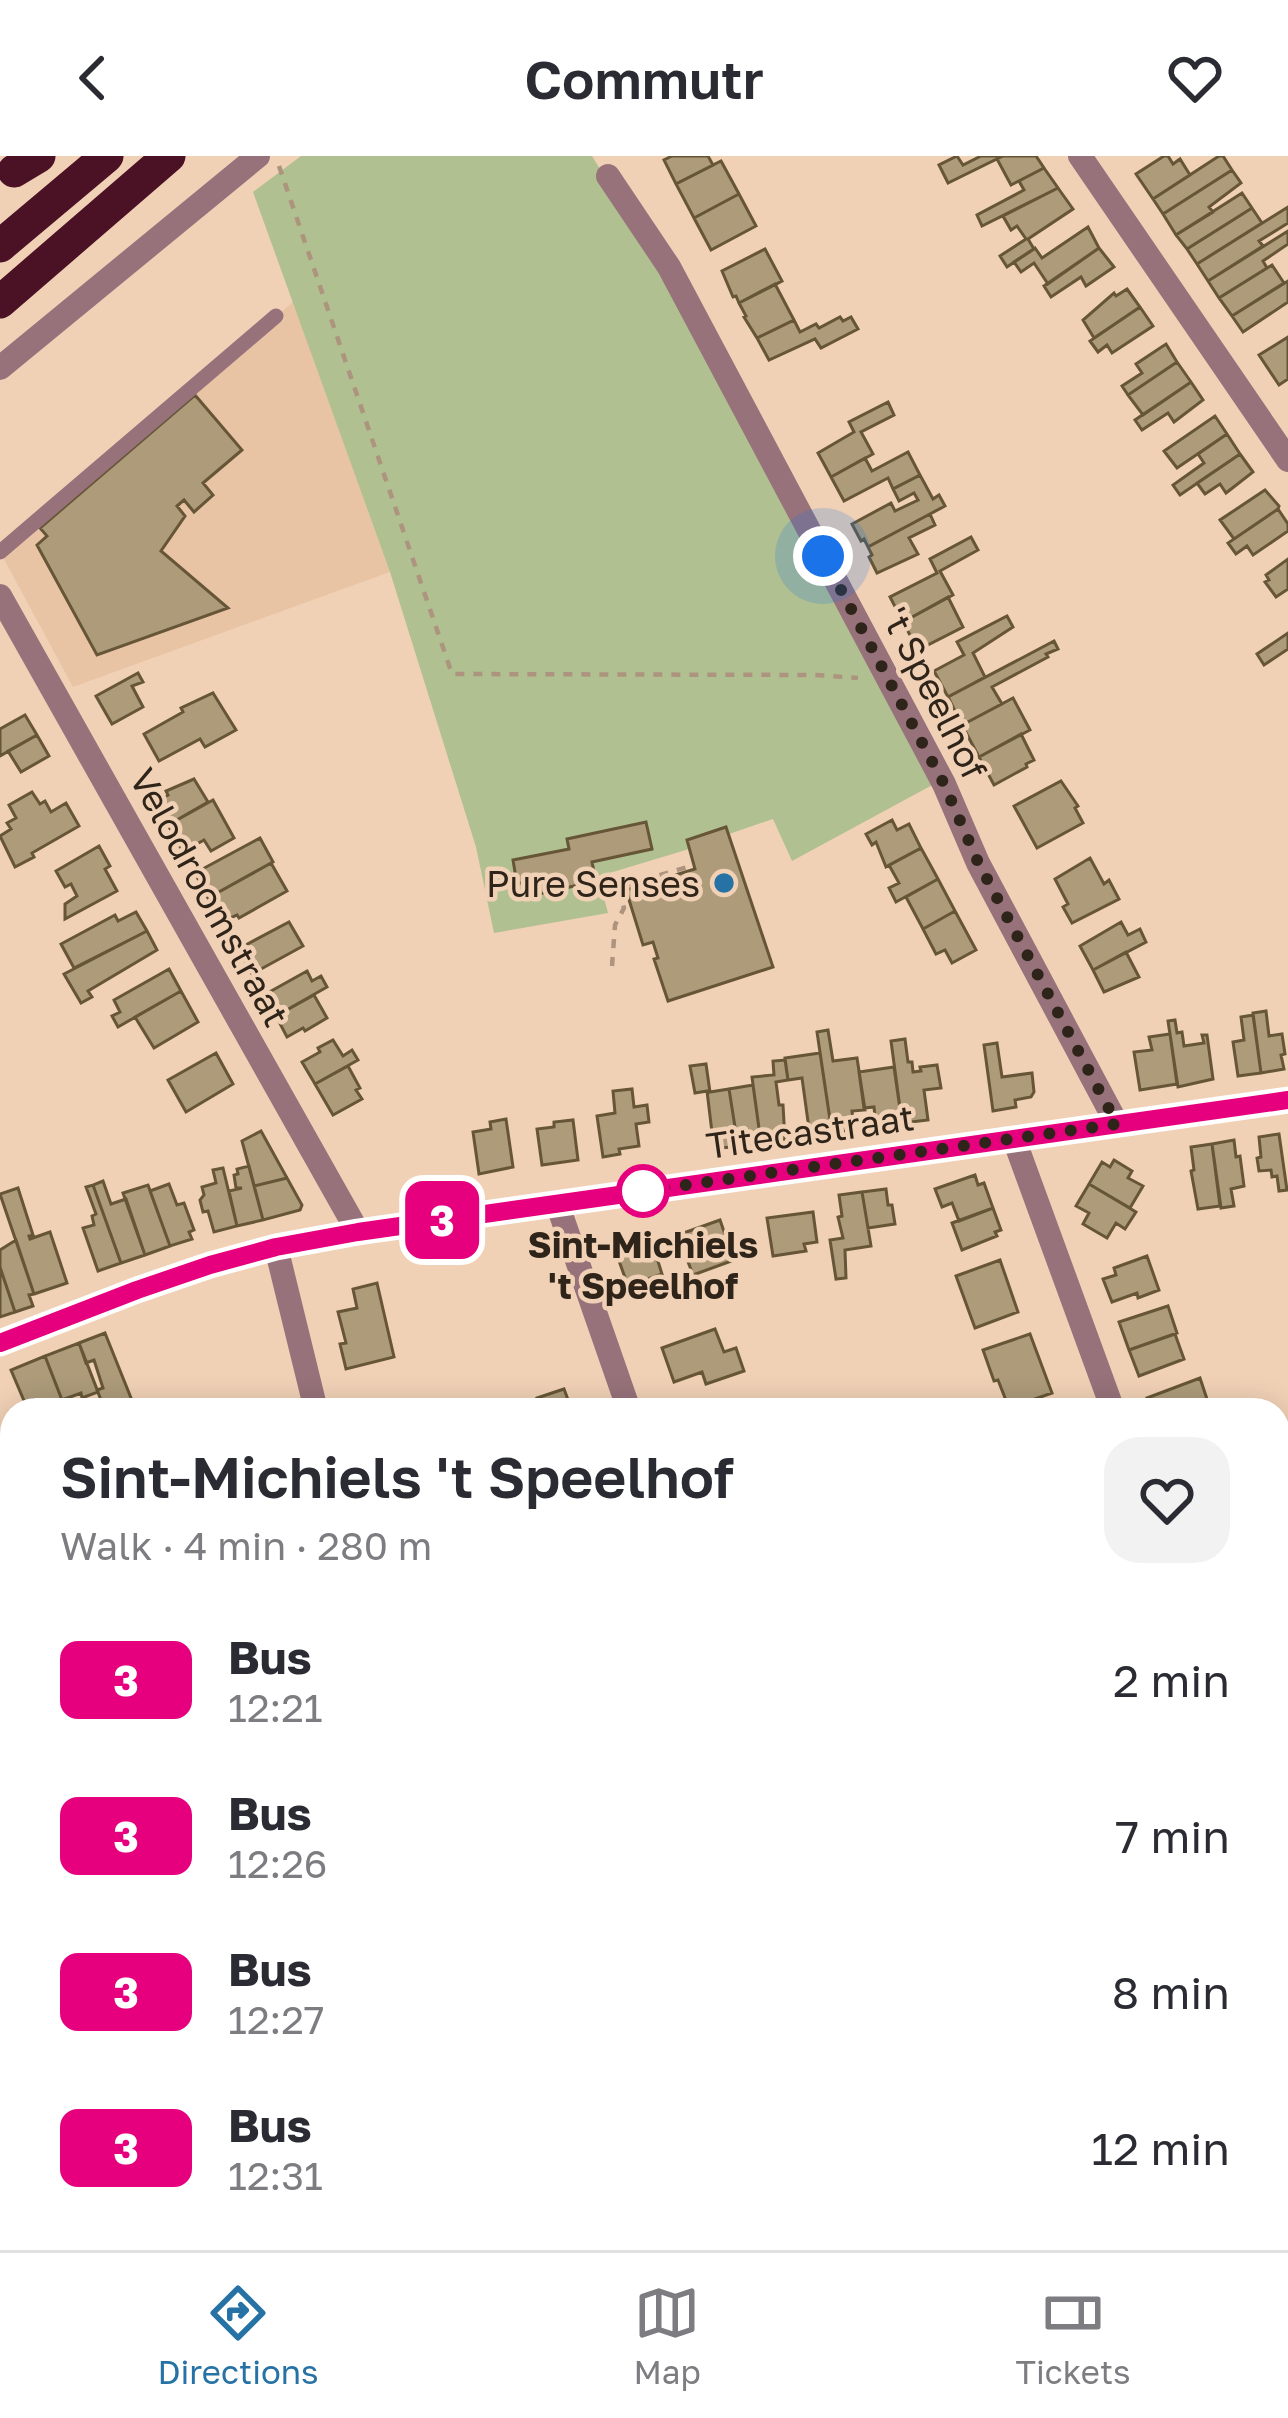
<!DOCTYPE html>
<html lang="en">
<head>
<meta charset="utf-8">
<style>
	:root { --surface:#fff; --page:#f2f2f3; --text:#2b2b33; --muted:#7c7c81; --line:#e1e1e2; --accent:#2672a5 }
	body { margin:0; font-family:"Golos Text",sans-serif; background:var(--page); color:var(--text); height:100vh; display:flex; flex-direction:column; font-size:45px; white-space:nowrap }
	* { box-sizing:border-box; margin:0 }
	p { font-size:39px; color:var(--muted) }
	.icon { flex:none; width:66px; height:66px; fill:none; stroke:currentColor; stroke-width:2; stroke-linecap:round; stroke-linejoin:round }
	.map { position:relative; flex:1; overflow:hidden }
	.side { position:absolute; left:0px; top:1242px; width:1290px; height:852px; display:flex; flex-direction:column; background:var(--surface); border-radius:36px 36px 0 0; box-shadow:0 6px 30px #0003 }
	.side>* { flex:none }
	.badge { padding:0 24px; border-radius:18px; font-size:42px; line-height:78px }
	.you { position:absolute; width:60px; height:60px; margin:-30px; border:9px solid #fff; border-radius:50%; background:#1a73e8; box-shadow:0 0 0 18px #1a73e833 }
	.map>.badge { position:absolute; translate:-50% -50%; box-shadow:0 0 0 6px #fff }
	.round { display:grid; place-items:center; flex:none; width:126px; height:126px; border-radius:36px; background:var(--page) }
	.summary { display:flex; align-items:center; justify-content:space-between; height:204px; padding:0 60px }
	h1 { font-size:57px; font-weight:600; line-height:90px }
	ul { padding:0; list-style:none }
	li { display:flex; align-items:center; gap:36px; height:156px; padding:0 60px }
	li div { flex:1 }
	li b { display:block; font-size:45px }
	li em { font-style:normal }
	li .badge { min-width:132px; font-weight:700; text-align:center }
	header { display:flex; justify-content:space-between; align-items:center; height:156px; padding:0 60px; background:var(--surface); font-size:54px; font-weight:600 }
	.dock { display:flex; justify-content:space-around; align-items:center; height:168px; border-top:3px solid var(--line); background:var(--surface); font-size:33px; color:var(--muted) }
	.dock a { display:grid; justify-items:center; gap:6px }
	.dock .active { color:var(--accent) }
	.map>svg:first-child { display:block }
</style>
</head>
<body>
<header><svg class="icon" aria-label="back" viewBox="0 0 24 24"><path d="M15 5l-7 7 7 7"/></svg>Commutr<svg class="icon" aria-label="heart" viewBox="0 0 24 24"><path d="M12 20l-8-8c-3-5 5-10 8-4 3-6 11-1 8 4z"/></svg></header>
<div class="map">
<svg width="1288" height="2094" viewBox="0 0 1288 2094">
	<rect width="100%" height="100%" fill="#f1d1b6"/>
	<!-- built -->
	<path fill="#e8c4a4" d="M 293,146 L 390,416 L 73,531 L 0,396 Z"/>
	<!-- green -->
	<path fill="#b0c090" d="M 301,0 L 592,0 L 666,119 L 936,627 L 792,705 L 773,663 L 729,678 L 726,672 L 687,684 L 689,693 L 603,719 L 601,731 L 608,757 L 494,777 L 476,691 L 390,416 L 253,36 Z"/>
	<!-- building -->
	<path fill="#ad9b7a" stroke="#665637" stroke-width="3" d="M 672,0 L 708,0 L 713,9 L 676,28 L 664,4 Z
		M 957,0 L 963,9 L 981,0 L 1003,0 L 948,27 L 939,9 Z
		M 1003,0 L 1036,0 L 1044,12 L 1011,29 L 997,3 Z
		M 1164,0 L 1168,0 L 1173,8 L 1180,3 L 1190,19 L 1153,43 L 1136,18 Z
		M 1219,0 L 1223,0 L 1232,14 L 1163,58 L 1153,43 Z
		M 721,5 L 739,38 L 694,62 L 676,28 Z
		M 1044,12 L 1058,32 L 982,70 L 977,59 L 1024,34 L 1019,25 Z
		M 1232,14 L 1241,27 L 1209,51 L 1213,56 L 1176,79 L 1163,58 Z
		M 1058,32 L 1073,53 L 1028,83 L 1034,93 L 1007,111 L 1000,100 L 1026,83 L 1017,70 L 1011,74 L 1003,60 Z
		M 1242,37 L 1252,52 L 1187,93 L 1176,79 Z
		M 739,38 L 756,70 L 711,94 L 694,62 Z
		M 1288,51 L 1288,67 L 1259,85 L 1263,90 L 1208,125 L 1197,108 Z
		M 1252,52 L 1262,67 L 1197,108 L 1187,93 Z
		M 1088,71 L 1099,92 L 1048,128 L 1034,107 L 1021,116 L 1014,106 L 1035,92 L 1042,102 Z
		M 1288,75 L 1288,88 L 1263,105 L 1267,112 L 1219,142 L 1208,125 Z
		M 1099,92 L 1114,111 L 1086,130 L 1081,121 L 1051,141 L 1044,130 Z
		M 765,93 L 782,125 L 739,147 L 736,140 L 733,141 L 722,115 Z
		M 1272,109 L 1284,127 L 1232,160 L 1219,142 Z
		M 1288,125 L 1288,146 L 1243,176 L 1232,160 Z
		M 775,128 L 794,164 L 757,182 L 744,161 L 746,160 L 739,147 Z
		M 1127,133 L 1140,151 L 1094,182 L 1083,164 L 1114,137 L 1116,140 Z
		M 1140,151 L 1153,170 L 1112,197 L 1107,189 L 1098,196 L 1090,185 Z
		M 840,161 L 843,165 L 851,161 L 858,173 L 821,192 L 815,183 L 769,204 L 757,182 L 794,164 L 800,176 L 816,168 L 819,172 Z
		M 1288,181 L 1288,223 L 1279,229 L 1259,199 Z
		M 1166,188 L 1177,206 L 1128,239 L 1122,230 L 1142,217 L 1136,208 Z
		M 1177,206 L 1191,226 L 1143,259 L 1128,239 Z
		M 1191,226 L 1203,244 L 1174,266 L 1168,257 L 1142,274 L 1135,264 Z
		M 195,239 L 242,294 L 203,327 L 213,339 L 194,356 L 184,344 L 177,350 L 185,360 L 161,395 L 228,452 L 97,499 L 37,389 L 47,380 L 40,372 Z
		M 888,246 L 894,259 L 861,276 L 873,298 L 831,321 L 818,297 L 854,276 L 849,266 Z
		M 1215,260 L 1227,278 L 1177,312 L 1164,295 Z
		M 1227,278 L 1240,298 L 1180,339 L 1173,329 L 1204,307 L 1198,298 Z
		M 908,296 L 920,319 L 893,333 L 888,322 L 844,345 L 831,321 L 865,302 L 872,315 Z
		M 1240,298 L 1253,316 L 1226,337 L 1220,328 L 1205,338 L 1197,327 Z
		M 920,319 L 933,343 L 939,339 L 945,350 L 868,391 L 864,383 L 861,385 L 852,368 L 891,347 L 895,355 L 918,344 L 914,337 L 899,345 L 893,333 Z
		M 1265,334 L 1279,350 L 1278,353 L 1234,383 L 1220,364 Z
		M 1278,353 L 1288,368 L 1288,375 L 1253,399 L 1247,390 L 1236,398 L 1228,387 Z
		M 930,358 L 935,369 L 909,382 L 918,398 L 877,417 L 869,401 L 872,399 L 868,391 Z
		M 971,381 L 978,394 L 940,415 L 953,439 L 903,466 L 890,441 L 937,417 L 930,403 Z
		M 1288,403 L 1288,433 L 1276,441 L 1265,426 L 1269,424 L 1266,419 Z
		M 948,441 L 963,471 L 918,494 L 903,466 Z
		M 1007,460 L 1013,471 L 973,497 L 985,521 L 948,541 L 934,515 L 964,499 L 957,486 Z
		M 1288,477 L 1288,493 L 1264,509 L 1257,498 Z
		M 1054,485 L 1058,493 L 1046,498 L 1048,501 L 992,531 L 1002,548 L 962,569 L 948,541 Z
		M 138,517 L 143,526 L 132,530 L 143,551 L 112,568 L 96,540 Z
		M 213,537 L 236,574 L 205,591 L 200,583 L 159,605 L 144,578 L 183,556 L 181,552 Z
		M 1013,542 L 1030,574 L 979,601 L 962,569 Z
		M 25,559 L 37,579 L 0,600 L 0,573 Z
		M 1021,578 L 1034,604 L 1026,608 L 1027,611 L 994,629 L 979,601 Z
		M 37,579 L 49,600 L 21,616 L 8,595 Z
		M 194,623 L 208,646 L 168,669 L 155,646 L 168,639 L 166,635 Z
		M 1061,625 L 1078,650 L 1075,652 L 1083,667 L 1037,692 L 1014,650 Z
		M 32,636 L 40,648 L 45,645 L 51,656 L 66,647 L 79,670 L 32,697 L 34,701 L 15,711 L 0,680 L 11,673 L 7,667 L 16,662 L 9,649 Z
		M 213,644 L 234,682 L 211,695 L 204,684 L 183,696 L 168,669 Z
		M 892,664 L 897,674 L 909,668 L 921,692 L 886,711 L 876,686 L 872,689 L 866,678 Z
		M 646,666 L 652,693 L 592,706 L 596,725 L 535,739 L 532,738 L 528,725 L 517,728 L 513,704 L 569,693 L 567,683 Z
		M 726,671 L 773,811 L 668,845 L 654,803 L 658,802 L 653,786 L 643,789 L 626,734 L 695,713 L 687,684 Z
		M 260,682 L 273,706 L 208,742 L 195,717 Z
		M 99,690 L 110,710 L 105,713 L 117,735 L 65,763 L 65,748 L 77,740 L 71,728 L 65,731 L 56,715 Z
		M 921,692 L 938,723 L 896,746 L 889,732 L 899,727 L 889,709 Z
		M 1090,702 L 1104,728 L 1109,724 L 1119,743 L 1072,767 L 1063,751 L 1068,748 L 1055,723 Z
		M 271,707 L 287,735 L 239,762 L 237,759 L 222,766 L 208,742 Z
		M 938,723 L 955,755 L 923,773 L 906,741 Z
		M 955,755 L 976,794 L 952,807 L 945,794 L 936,798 L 923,773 Z
		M 136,756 L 147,775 L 74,812 L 61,788 L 115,759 L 118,765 Z
		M 289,766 L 303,790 L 252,818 L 238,793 Z
		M 1121,766 L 1128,779 L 1140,773 L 1146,786 L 1093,814 L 1080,790 Z
		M 147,775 L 157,794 L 88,835 L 92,841 L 81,847 L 64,818 Z
		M 1126,796 L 1139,821 L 1104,836 L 1093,814 Z
		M 169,813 L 181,835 L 118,871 L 112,860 L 120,856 L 114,844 Z
		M 307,815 L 312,825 L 321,820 L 327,831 L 276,860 L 264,839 Z
		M 181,835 L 198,866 L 154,892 L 135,861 Z
		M 314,839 L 327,862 L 305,875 L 303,872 L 287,881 L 276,860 Z
		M 1266,855 L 1269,880 L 1282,878 L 1285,898 L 1281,899 L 1284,913 L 1261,917 L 1253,857 Z
		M 1253,859 L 1261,917 L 1238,920 L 1233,886 L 1244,884 L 1241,861 Z
		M 1175,864 L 1177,877 L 1182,876 L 1184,890 L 1204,887 L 1202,879 L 1207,879 L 1213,923 L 1178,931 L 1168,865 Z
		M 828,874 L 833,905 L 857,902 L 865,954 L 852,955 L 855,974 L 832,977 L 817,876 Z
		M 1170,878 L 1177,928 L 1140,934 L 1134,896 L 1152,894 L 1149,881 Z
		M 905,883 L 908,906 L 912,906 L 913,916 L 921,915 L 920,911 L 937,909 L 941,932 L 924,934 L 928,964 L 902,967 L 891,885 Z
		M 333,884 L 343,900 L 352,894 L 358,904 L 315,928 L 302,906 L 320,896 L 318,892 Z
		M 997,887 L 1002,921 L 1032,917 L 1034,936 L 1031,941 L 1015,944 L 1016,951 L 993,955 L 984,889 Z
		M 216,897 L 233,928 L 186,956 L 168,924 Z
		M 820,897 L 832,977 L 810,980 L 802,922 L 788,924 L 785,902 Z
		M 785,904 L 788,924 L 776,926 L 779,949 L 783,949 L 785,984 L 761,987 L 752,921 L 774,919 L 773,905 Z
		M 706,908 L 710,936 L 729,933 L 738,990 L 714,993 L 707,935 L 695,937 L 690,910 Z
		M 348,910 L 360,932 L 356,934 L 362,943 L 333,959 L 315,928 Z
		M 894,911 L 902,967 L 876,971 L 874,951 L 864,952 L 859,916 Z
		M 753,929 L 761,987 L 738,990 L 729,933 Z
		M 632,933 L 634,951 L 647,949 L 649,966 L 636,968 L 639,990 L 619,993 L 620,998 L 603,1001 L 597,960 L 615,957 L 613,935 Z
		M 506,963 L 513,1011 L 479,1018 L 473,976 L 491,973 L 490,966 Z
		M 573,964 L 578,1004 L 542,1009 L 537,973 L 554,971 L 554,966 Z
		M 261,975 L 287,1022 L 254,1030 L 242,985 Z
		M 1279,978 L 1287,1034 L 1279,1035 L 1277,1020 L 1272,1021 L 1271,1014 L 1259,1015 L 1257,1002 L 1261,1001 L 1259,981 Z
		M 1234,984 L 1236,1001 L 1240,1000 L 1244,1030 L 1231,1033 L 1234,1050 L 1221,1052 L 1212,988 Z
		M 1212,988 L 1220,1050 L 1198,1053 L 1191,1015 L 1194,1014 L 1191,991 Z
		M 1114,1004 L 1132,1015 L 1128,1022 L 1143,1030 L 1130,1052 L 1089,1028 L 1102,1006 L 1110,1011 Z
		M 249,1010 L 263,1064 L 237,1070 L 229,1035 L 242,1032 L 236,1032 L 234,1019 L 238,1018 L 237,1013 Z
		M 223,1012 L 237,1070 L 214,1076 L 208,1055 L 203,1056 L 200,1044 L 204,1039 L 202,1031 L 216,1027 L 213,1014 Z
		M 975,1019 L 978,1029 L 984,1027 L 993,1052 L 959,1065 L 952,1047 L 942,1051 L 935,1033 Z
		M 287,1022 L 302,1049 L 300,1054 L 263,1064 L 254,1030 Z
		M 103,1025 L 111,1048 L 126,1043 L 145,1099 L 121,1107 L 93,1029 Z
		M 169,1028 L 177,1049 L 184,1047 L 194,1074 L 189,1076 L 192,1083 L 170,1090 L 150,1035 Z
		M 1089,1028 L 1136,1056 L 1125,1073 L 1116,1067 L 1107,1082 L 1083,1068 L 1089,1057 L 1076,1050 Z
		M 93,1029 L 121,1107 L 98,1115 L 83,1072 L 94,1069 L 92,1060 L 96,1058 L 86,1031 Z
		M 148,1029 L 170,1090 L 145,1099 L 123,1037 Z
		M 18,1032 L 33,1079 L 29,1080 L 30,1083 L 50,1076 L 67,1127 L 34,1138 L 0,1038 Z
		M 886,1033 L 888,1049 L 892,1049 L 895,1068 L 868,1072 L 862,1036 Z
		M 862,1036 L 871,1090 L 845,1094 L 846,1122 L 836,1123 L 830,1084 L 843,1082 L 838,1061 L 842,1060 L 839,1039 Z
		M 993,1052 L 1001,1074 L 995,1076 L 997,1080 L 962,1094 L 952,1067 Z
		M 813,1056 L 817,1086 L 804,1088 L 806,1095 L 773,1100 L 767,1062 Z
		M 720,1064 L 734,1104 L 693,1119 L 678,1079 Z
		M 643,1077 L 651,1101 L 656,1099 L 662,1118 L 628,1130 L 613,1088 Z
		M 16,1084 L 34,1138 L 29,1139 L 33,1150 L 15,1156 L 0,1111 L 0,1094 Z
		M 1147,1100 L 1159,1134 L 1138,1142 L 1137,1137 L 1112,1146 L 1103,1123 L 1116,1119 L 1114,1112 Z
		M 1000,1104 L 1018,1156 L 975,1172 L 956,1120 Z
		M 0,1111 L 15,1156 L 0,1161 Z
		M 377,1127 L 394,1201 L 346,1213 L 340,1188 L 346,1187 L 338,1156 L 357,1152 L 353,1133 Z
		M 1168,1150 L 1177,1177 L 1129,1194 L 1119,1166 Z
		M 715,1173 L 724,1196 L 736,1192 L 744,1215 L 706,1228 L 702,1216 L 674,1226 L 662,1192 Z
		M 105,1177 L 135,1252 L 130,1254 L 105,1254 L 97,1234 L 103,1232 L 94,1204 L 86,1207 L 79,1187 Z
		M 1030,1178 L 1052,1237 L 1009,1252 L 998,1224 L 994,1225 L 983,1194 Z
		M 1175,1178 L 1184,1203 L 1139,1220 L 1129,1194 Z
		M 79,1187 L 98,1236 L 82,1242 L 81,1237 L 62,1244 L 45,1200 Z
		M 45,1200 L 62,1244 L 66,1254 L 47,1254 L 44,1247 L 35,1250 L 33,1244 L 25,1247 L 11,1214 Z
		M 1200,1222 L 1209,1249 L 1194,1254 L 1151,1254 L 1147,1242 Z
		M 564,1233 L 570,1249 L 577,1247 L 579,1254 L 541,1254 L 537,1242 Z
		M 1282,1367 L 1285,1374 L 1288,1373 L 1288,1414 L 1278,1417 L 1278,1368 Z
		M 30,2082 L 90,2082 L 90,2094 L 29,2092 Z
		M 208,2082 L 283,2082 L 299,2086 L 298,2094 L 207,2094 Z
		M 781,2082 L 835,2082 L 838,2094 L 783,2094 Z"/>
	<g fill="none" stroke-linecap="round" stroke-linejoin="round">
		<!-- path -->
		<path stroke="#ad947f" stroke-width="4.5" stroke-dasharray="9 9" stroke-linecap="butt" d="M 279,10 L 452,518 L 816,519 L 858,522
			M 612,810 L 615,769 L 624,752 L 617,732 L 694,709"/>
		<!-- service -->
		<path stroke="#97727b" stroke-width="15" d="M 0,396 L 276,160"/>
		<!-- minor -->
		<path stroke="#97727b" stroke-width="24" d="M 1080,0 L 1288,304
			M 608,20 L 669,111 L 944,628 L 978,707 L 1117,968
			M 0,440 L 358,1076
			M 1014,983 L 1113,1254
			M 557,1047 L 629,1254
			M 276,1091 L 316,1254
			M 0,1187 L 137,1134 L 210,1109 L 276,1091 L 358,1076 L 1288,944
			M 1278,1705 L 1288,1732
			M 128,2082 L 130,2094
			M 480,2082 L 482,2094
			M 873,2082 L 876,2094"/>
		<!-- tertiary -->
		<path stroke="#97727b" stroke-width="24" d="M 0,212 L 258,0"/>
		<!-- trunk -->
		<path stroke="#4b1226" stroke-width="33" d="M 14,15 L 39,0
			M 0,90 L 107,0
			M 0,146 L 169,0"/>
	</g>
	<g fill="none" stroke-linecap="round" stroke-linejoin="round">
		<defs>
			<path id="line" d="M 0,1187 L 137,1134 L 210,1109 L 276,1091 L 358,1076 L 1288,944"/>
		</defs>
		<!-- line casing -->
		<use href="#line" stroke="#fff" stroke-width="27"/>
		<!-- line -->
		<use href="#line" stroke="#e6007e" stroke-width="18"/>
		<!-- walk -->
		<path stroke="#2f2419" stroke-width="12" stroke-dasharray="0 21.6" d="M 643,1035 L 1117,968 L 978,706 L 944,628 L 823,400"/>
	</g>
	<!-- markers -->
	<circle fill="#2672a5" stroke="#f1d1b6" stroke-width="4.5" cx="724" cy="727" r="12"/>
	<circle fill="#fff" stroke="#e6007e" stroke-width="6" cx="643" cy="1035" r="24"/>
	<g text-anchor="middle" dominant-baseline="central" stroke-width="9" stroke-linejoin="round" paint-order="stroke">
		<!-- street labels -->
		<g font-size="36" fill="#2f2419" stroke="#f1d1b6">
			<text transform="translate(935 537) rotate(63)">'t Speelhof</text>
			<text transform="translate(210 741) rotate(61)">Velodroomstraat</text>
			<text transform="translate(810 975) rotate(-8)">Titecastraat</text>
		</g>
		<!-- poi labels -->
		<g font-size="36" fill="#2f2419" stroke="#f1d1b6" text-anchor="end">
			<text x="700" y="727">Pure Senses</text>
		</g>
		<!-- stop labels -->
		<g font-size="36" font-weight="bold" fill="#2f2419" stroke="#f1d1b6">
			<text x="643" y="1088">Sint-Michiels<tspan x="643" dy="41">'t Speelhof</tspan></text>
		</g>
	</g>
</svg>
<div class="you" style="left:823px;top:400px"></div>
<b class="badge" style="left:442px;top:1064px;background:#e6007e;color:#fff">3</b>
<section class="side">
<div class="summary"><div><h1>Sint-Michiels 't Speelhof</h1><p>Walk · 4 min · 280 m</p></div><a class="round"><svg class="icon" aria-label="heart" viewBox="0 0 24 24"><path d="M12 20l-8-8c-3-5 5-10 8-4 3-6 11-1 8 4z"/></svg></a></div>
<ul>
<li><span class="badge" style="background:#e6007e;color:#fff">3</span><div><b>Bus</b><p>12:21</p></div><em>2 min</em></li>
<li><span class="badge" style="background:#e6007e;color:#fff">3</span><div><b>Bus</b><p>12:26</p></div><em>7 min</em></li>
<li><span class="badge" style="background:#e6007e;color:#fff">3</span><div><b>Bus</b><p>12:27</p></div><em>8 min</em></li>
<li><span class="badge" style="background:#e6007e;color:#fff">3</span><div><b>Bus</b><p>12:31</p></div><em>12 min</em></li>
</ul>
</section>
</div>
<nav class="dock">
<a class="active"><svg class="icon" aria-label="directions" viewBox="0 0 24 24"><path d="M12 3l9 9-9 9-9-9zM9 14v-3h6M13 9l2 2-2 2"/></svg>Directions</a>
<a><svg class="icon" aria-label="map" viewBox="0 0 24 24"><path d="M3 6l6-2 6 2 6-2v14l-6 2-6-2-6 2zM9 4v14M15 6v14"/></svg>Map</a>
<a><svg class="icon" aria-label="tickets" viewBox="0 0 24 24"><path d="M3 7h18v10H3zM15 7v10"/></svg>Tickets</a>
</nav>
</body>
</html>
